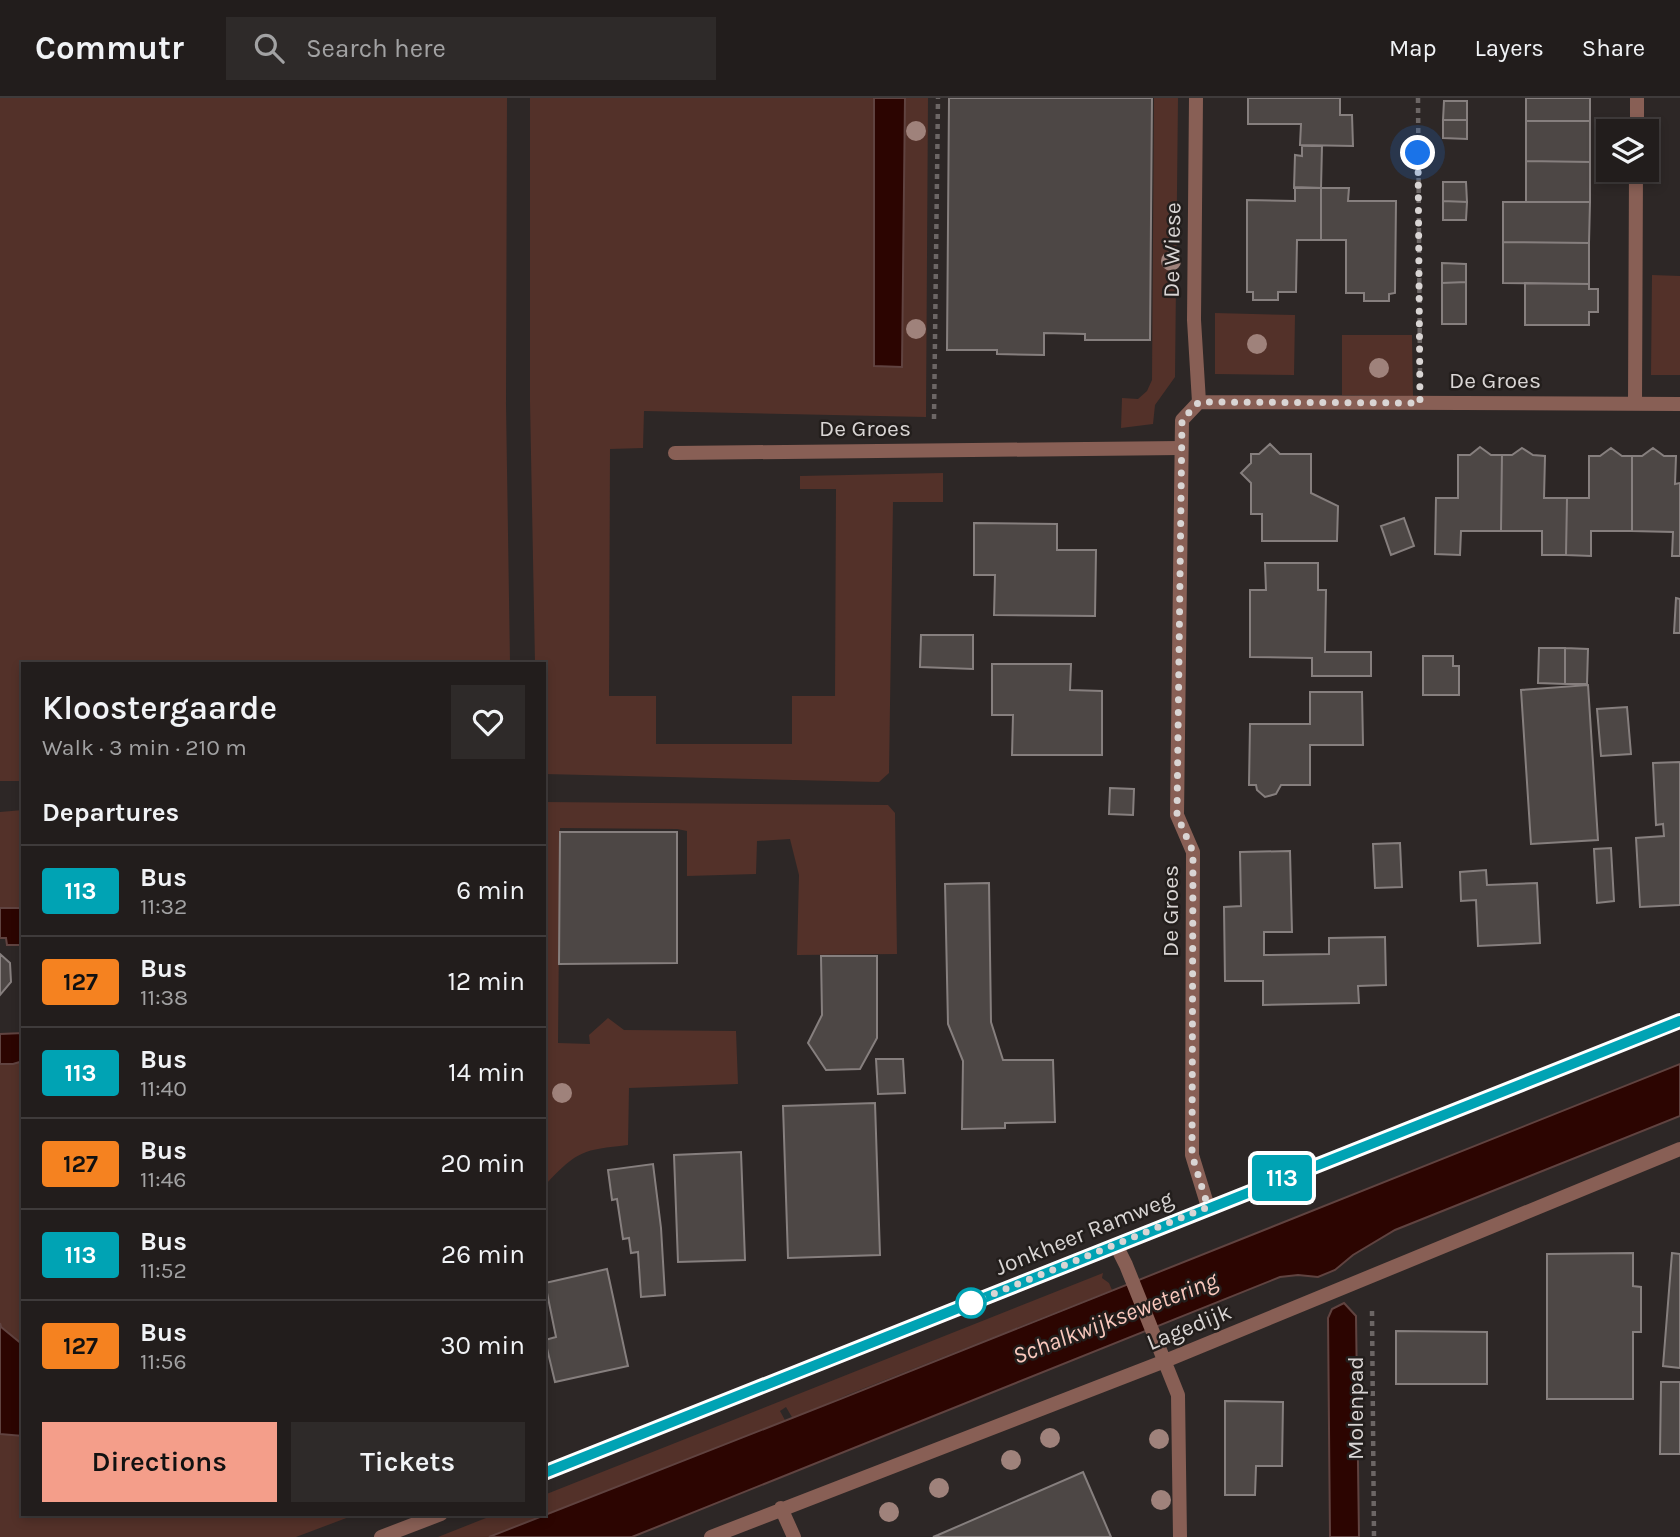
<!DOCTYPE html>
<html lang="en">
<head>
<meta charset="utf-8">
<style>
	:root { --surface:#221d1c; --page:#2e2a29; --text:#f1f3f6; --muted:#a2a2a3; --line:#3f3b3b; --accent:#f49e8a }
	body { margin:0; font-family:Karla,sans-serif; background:var(--page); color:var(--text); height:100vh; display:flex; flex-direction:column; font-size:26px; white-space:nowrap }
	* { box-sizing:border-box; margin:0 }
	p { font-size:23px; color:var(--muted) }
	.icon { flex:none; width:38px; height:38px; fill:none; stroke:currentColor; stroke-width:2; stroke-linecap:round; stroke-linejoin:round }
	.map { position:relative; flex:1; overflow:hidden }
	.sheet { position:absolute; left:21px; top:564px; width:525px; height:854px; display:flex; flex-direction:column; background:var(--surface); border-radius:0px; box-shadow:0 4px 10px #0003,0 0 0 2px var(--line) }
	.sheet>* { flex:none }
	.badge { padding:0 14px; border-radius:5px; font-size:24px; line-height:46px }
	.controls { position:absolute; left:1596px; top:21px; display:grid; gap:14px }
	.controls a { display:grid; place-items:center; width:63px; height:63px; border-radius:0px; background:var(--surface); box-shadow:0 4px 10px #0003,0 0 0 2px var(--line); font-size:35px }
	.you { position:absolute; width:35px; height:35px; margin:-18px; border:5px solid #fff; border-radius:50%; background:#1a73e8; box-shadow:0 0 0 10px #1a73e833 }
	.map>.badge { position:absolute; translate:-50% -50%; box-shadow:0 0 0 4px #fff }
	h2 { padding:0 21px; font-size:26px; line-height:63px }
	.round { display:grid; place-items:center; flex:none; width:74px; height:74px; border-radius:0px; background:var(--page) }
	.head { display:flex; align-items:center; justify-content:space-between; height:119px; padding:0 21px }
	h1 { font-size:33px; font-weight:600; line-height:52px }
	.button { display:flex; gap:14px; margin-top:auto; padding:14px 21px }
	.button a { flex:1; height:80px; border-radius:0px; background:var(--accent); color:#111; font-size:28px; font-weight:600; line-height:80px; text-align:center }
	.button a+a { background:var(--page); color:var(--text) }
	ul { padding:0; list-style:none }
	li { display:flex; align-items:center; gap:21px; height:91px; padding:0 21px; border-top:2px solid var(--line) }
	li div { flex:1 }
	li b { display:block; font-size:26px }
	li em { font-style:normal }
	li .badge { min-width:77px; font-weight:700; text-align:center }
	header { display:flex; align-items:center; gap:42px; box-sizing:border-box; height:98px; padding:0 35px; background:var(--surface); border-bottom:2px solid var(--line) }
	header strong { font-size:33px }
	nav { display:flex; gap:38px; margin-inline-start:auto; font-size:24px }
	.search { width:490px; height:63px; background:var(--page); display:flex; align-items:center; gap:18px; box-sizing:border-box; padding:0 24px; border-radius:0px; color:var(--muted); font-size:26px }
	.map>svg:first-child { display:block }
</style>
</head>
<body>
<header>
<strong>Commutr</strong>
<div class="search"><svg class="icon" aria-label="search" viewBox="0 0 24 24"><circle cx="10" cy="10" r="6"/><path d="M15 15l6 6"/></svg>Search here</div>
<nav><a>Map</a><a>Layers</a><a>Share</a></nav>
</header>
<div class="map">
<svg width="1680" height="1439" viewBox="0 0 1680 1439">
	<rect width="100%" height="100%" fill="#2d2726"/>
	<!-- green -->
	<path fill="#533129" d="M 0,0 L 507,0 L 506,306 L 510,565 L 23,565 L 23,683 L 0,683 Z
		M 530,0 L 874,0 L 874,268 L 901,269 L 905,0 L 928,0 L 926,319 L 644,313 L 643,350 L 610,351 L 609,598 L 656,598 L 656,646 L 792,646 L 792,598 L 835,598 L 836,391 L 800,391 L 800,378 L 943,375 L 943,404 L 893,404 L 889,675 L 879,684 L 544,676 L 544,565 L 535,565 L 530,304 Z
		M 1154,0 L 1178,0 L 1175,279 L 1155,307 L 1153,326 L 1121,330 L 1122,300 L 1138,301 L 1147,293 L 1152,282 Z
		M 1652,177 L 1680,178 L 1680,277 L 1651,277 Z
		M 1215,215 L 1295,217 L 1294,277 L 1215,276 Z
		M 1342,237 L 1412,237 L 1413,298 L 1342,297 Z
		M 544,704 L 888,707 L 895,715 L 897,856 L 797,857 L 799,777 L 790,741 L 757,743 L 756,776 L 687,778 L 687,733 L 677,731 L 560,730 L 558,945 L 590,946 L 589,937 L 608,920 L 624,932 L 736,933 L 738,986 L 629,990 L 628,1047 C 583,1052 578,1052 546,1086 L 544,1091 Z
		M 23,712 L 23,810 L 0,810 L 0,714 Z
		M 23,963 L 23,1247 L 1,1229 L 0,1225 L 0,966 L 13,966 Z
		M 1103,1175 L 1102,1180 L 1109,1185 L 1112,1192 L 847,1297 L 793,1321 L 786,1309 L 780,1313 L 786,1324 L 489,1439 L 438,1439 L 496,1416 L 544,1416 L 544,1397 Z
		M 0,1336 L 23,1338 L 23,1416 L 357,1416 L 296,1439 L 0,1439 Z"/>
	<!-- water -->
	<path fill="#2c0501" stroke="#604340" stroke-width="2" d="M 874,0 L 905,0 L 902,269 L 874,268 Z
		M 0,810 L 23,810 L 23,847 L 7,847 L 6,840 L 0,840 Z
		M 23,935 L 23,963 L 13,966 L 0,966 L 0,936 Z
		M 1680,966 L 1680,1018 L 1395,1132 L 1353,1157 L 1335,1172 L 1318,1179 L 1298,1177 L 1280,1179 L 632,1439 L 489,1439 C 887,1284 1283,1125 1680,966 Z
		M 1344,1205 L 1356,1218 L 1359,1439 L 1330,1439 L 1328,1220 L 1332,1211 Z
		M 0,1225 L 1,1229 L 23,1247 L 23,1338 L 0,1336 Z"/>
	<!-- building -->
	<path fill="#4d4745" stroke="#867f7e" stroke-width="2" d="M 949,0 L 1152,0 L 1150,242 L 1085,242 L 1085,236 L 1044,235 L 1044,257 L 997,256 L 997,252 L 947,252 Z
		M 1248,0 L 1340,0 L 1340,17 L 1352,17 L 1353,48 L 1300,47 L 1301,26 L 1248,26 Z
		M 1526,0 L 1590,0 L 1590,23 L 1526,23 Z
		M 1444,3 L 1467,3 L 1467,22 L 1443,22 Z
		M 1443,22 L 1467,22 L 1467,41 L 1443,40 Z
		M 1526,23 L 1590,23 L 1590,64 L 1526,63 Z
		M 1302,48 L 1322,48 L 1321,90 L 1294,90 L 1295,57 L 1302,58 Z
		M 1526,63 L 1590,64 L 1590,104 L 1526,104 Z
		M 1443,84 L 1466,84 L 1467,104 L 1443,103 Z
		M 1295,89 L 1321,90 L 1321,142 L 1297,142 L 1296,194 L 1278,194 L 1278,202 L 1253,202 L 1253,194 L 1247,194 L 1247,102 L 1295,103 Z
		M 1321,90 L 1349,90 L 1348,103 L 1396,103 L 1395,195 L 1389,196 L 1389,203 L 1364,203 L 1364,195 L 1346,195 L 1346,142 L 1321,142 Z
		M 1443,103 L 1467,104 L 1466,122 L 1443,122 Z
		M 1503,104 L 1590,104 L 1589,145 L 1503,144 Z
		M 1503,144 L 1589,145 L 1589,186 L 1503,185 Z
		M 1442,165 L 1466,166 L 1466,184 L 1442,185 Z
		M 1466,184 L 1466,226 L 1442,226 L 1442,185 Z
		M 1525,185 L 1589,186 L 1589,191 L 1598,191 L 1598,214 L 1589,214 L 1589,227 L 1525,227 Z
		M 1270,346 L 1280,356 L 1311,356 L 1311,395 L 1338,408 L 1337,443 L 1262,443 L 1262,416 L 1251,416 L 1251,385 L 1241,375 L 1251,365 L 1251,356 L 1259,356 Z
		M 1480,349 L 1491,357 L 1502,357 L 1501,433 L 1461,433 L 1460,457 L 1435,456 L 1436,400 L 1458,400 L 1458,357 L 1470,357 Z
		M 1522,350 L 1533,357 L 1545,358 L 1544,400 L 1567,400 L 1566,457 L 1542,457 L 1542,433 L 1501,433 L 1502,357 L 1512,357 Z
		M 1611,350 L 1622,358 L 1632,358 L 1632,433 L 1591,433 L 1591,458 L 1566,457 L 1567,400 L 1589,400 L 1589,358 L 1600,358 Z
		M 1653,350 L 1664,358 L 1676,358 L 1675,386 L 1680,385 L 1680,458 L 1672,458 L 1673,434 L 1632,433 L 1632,358 L 1642,358 Z
		M 1404,420 L 1414,448 L 1391,457 L 1381,428 Z
		M 974,425 L 1057,426 L 1057,452 L 1096,452 L 1095,518 L 994,517 L 995,477 L 974,477 Z
		M 1265,465 L 1318,465 L 1318,492 L 1326,492 L 1325,554 L 1371,554 L 1371,578 L 1312,578 L 1312,560 L 1250,559 L 1250,492 L 1266,492 Z
		M 1676,500 L 1680,501 L 1680,535 L 1674,535 Z
		M 921,537 L 973,537 L 973,571 L 920,569 Z
		M 1539,550 L 1565,550 L 1565,586 L 1538,585 Z
		M 1565,550 L 1588,551 L 1587,586 L 1565,586 Z
		M 1423,558 L 1453,558 L 1453,568 L 1459,568 L 1459,597 L 1423,597 Z
		M 992,566 L 1071,566 L 1070,592 L 1102,593 L 1102,657 L 1012,657 L 1013,617 L 992,617 Z
		M 1588,587 L 1598,742 L 1531,746 L 1521,592 Z
		M 1310,594 L 1362,594 L 1363,647 L 1310,647 L 1310,687 L 1281,687 L 1276,696 L 1265,699 L 1257,692 L 1256,687 L 1249,687 L 1250,626 L 1310,626 Z
		M 1627,609 L 1631,656 L 1601,658 L 1597,611 Z
		M 1680,664 L 1680,807 L 1640,809 L 1636,740 L 1664,738 L 1663,726 L 1656,727 L 1653,665 Z
		M 1110,690 L 1134,691 L 1133,717 L 1109,716 Z
		M 560,734 L 677,734 L 677,865 L 559,866 Z
		M 1400,745 L 1402,789 L 1375,790 L 1373,746 Z
		M 1611,750 L 1614,803 L 1597,805 L 1594,751 Z
		M 1290,753 L 1292,834 L 1264,834 L 1264,857 L 1329,856 L 1329,840 L 1385,839 L 1386,887 L 1358,888 L 1359,905 L 1263,907 L 1263,883 L 1225,883 L 1224,809 L 1241,808 L 1240,754 Z
		M 1486,772 L 1487,787 L 1537,785 L 1540,845 L 1478,848 L 1476,802 L 1461,803 L 1460,774 Z
		M 989,785 L 991,924 L 1003,962 L 1053,962 L 1055,1024 L 1005,1025 L 1005,1030 L 962,1031 L 963,963 L 948,926 L 945,786 Z
		M 0,856 L 10,865 L 11,884 L 0,897 Z
		M 821,858 L 877,858 L 877,940 L 860,971 L 826,972 L 808,945 L 822,917 Z
		M 876,961 L 903,961 L 905,995 L 878,996 Z
		M 875,1005 L 880,1157 L 788,1160 L 783,1008 Z
		M 741,1054 L 745,1162 L 678,1164 L 674,1057 Z
		M 653,1066 L 661,1130 L 665,1197 L 641,1199 L 638,1154 L 631,1155 L 629,1140 L 623,1141 L 617,1101 L 612,1102 L 608,1072 Z
		M 1633,1155 L 1633,1188 L 1641,1189 L 1641,1234 L 1633,1234 L 1633,1301 L 1547,1301 L 1547,1156 Z
		M 1672,1155 L 1680,1156 L 1680,1270 L 1663,1268 Z
		M 607,1171 L 628,1268 L 555,1284 L 545,1242 L 556,1239 L 545,1185 Z
		M 1396,1233 L 1487,1234 L 1487,1286 L 1396,1286 Z
		M 1661,1284 L 1680,1284 L 1680,1356 L 1660,1356 Z
		M 1225,1303 L 1283,1304 L 1282,1368 L 1256,1368 L 1255,1397 L 1225,1397 Z
		M 1083,1374 L 1111,1439 L 933,1439 L 938,1437 Z"/>
	<g fill="none" stroke-linecap="round" stroke-linejoin="round">
		<!-- path -->
		<path stroke="#6c6665" stroke-width="4.5" stroke-dasharray="5 5" stroke-linecap="butt" d="M 1418,0 L 1420,273
			M 934,321 L 938,0
			M 1372,1213 L 1374,1439"/>
		<!-- service -->
		<path stroke="#885f55" stroke-width="14" d="M 675,355 L 1181,350"/>
		<!-- minor -->
		<path stroke="#885f55" stroke-width="14" d="M 1196,0 L 1194,222 L 1199,304
			M 1637,33 L 1637,0
			M 1635,304 L 1636,72
			M 1208,1109 L 1192,1057 L 1193,754 L 1177,717 L 1182,322 L 1199,304 L 1680,306
			M 1116,1147 L 1126,1167 L 1178,1297 L 1180,1439
			M 781,1410 L 794,1439
			M 711,1439 L 1165,1263 L 1680,1051"/>
		<!-- tertiary -->
		<path stroke="#885f55" stroke-width="14" d="M 544,1375 L 1680,923
			M 381,1439 L 441,1416"/>
	</g>
	<!-- trees -->
	<g fill="#9f827b">
		<circle cx="916" cy="33" r="10"/>
		<circle cx="1171" cy="163" r="10"/>
		<circle cx="916" cy="231" r="10"/>
		<circle cx="1257" cy="246" r="10"/>
		<circle cx="1379" cy="270" r="10"/>
		<circle cx="562" cy="995" r="10"/>
		<circle cx="1050" cy="1340" r="10"/>
		<circle cx="1159" cy="1341" r="10"/>
		<circle cx="1011" cy="1362" r="10"/>
		<circle cx="939" cy="1390" r="10"/>
		<circle cx="1161" cy="1402" r="10"/>
		<circle cx="889" cy="1414" r="10"/>
	</g>
	<g fill="none" stroke-linecap="round" stroke-linejoin="round">
		<defs>
			<path id="line" d="M 544,1375 L 1680,923"/>
		</defs>
		<!-- line casing -->
		<use href="#line" stroke="#fff" stroke-width="16"/>
		<!-- line -->
		<use href="#line" stroke="#00a3b4" stroke-width="10"/>
		<!-- walk -->
		<path stroke="#d9d5d4" stroke-width="7" stroke-dasharray="0 12.6" d="M 971,1205 L 1208,1109 L 1192,1057 L 1193,754 L 1177,717 L 1182,322 L 1199,304 L 1420,305 L 1418,55"/>
	</g>
	<!-- markers -->
	<circle fill="#fff" stroke="#00a3b4" stroke-width="3.5" cx="971" cy="1205" r="14"/>
	<g text-anchor="middle" dominant-baseline="central" stroke-width="5" stroke-linejoin="round" paint-order="stroke">
		<!-- street labels -->
		<g font-size="23" fill="#d9d5d4" stroke="#231e1c">
			<text transform="translate(1172 152) rotate(-89)">De Wiese</text>
			<text x="1495" y="282">De Groes</text>
			<text x="865" y="330">De Groes</text>
			<text transform="translate(1170 813) rotate(-90)">De Groes</text>
			<text transform="translate(1084 1135) rotate(-22)">Jonkheer Ramweg</text>
			<text transform="translate(1189 1229) rotate(-22)">Lagedijk</text>
			<text transform="translate(1355 1310) rotate(-90)">Molenpad</text>
		</g>
		<!-- water labels -->
		<g font-size="24" font-style="italic" fill="#f9c8bd" stroke="#231e1c">
			<text transform="translate(1115 1220) rotate(-21)">Schalkwijksewetering</text>
		</g>
	</g>
</svg>
<div class="controls">
<a><svg class="icon" aria-label="layers" viewBox="0 0 24 24"><path d="M12 4l9 5-9 5-9-5zM3 14l9 5 9-5"/></svg></a>
</div>
<div class="you" style="left:1418px;top:55px"></div>
<b class="badge" style="left:1282px;top:1080px;background:#00a3b4;color:#fff">113</b>
<section class="sheet">
<div class="head"><div><h1>Kloostergaarde</h1><p>Walk · 3 min · 210 m</p></div><a class="round"><svg class="icon" aria-label="heart" viewBox="0 0 24 24"><path d="M12 20l-8-8c-3-5 5-10 8-4 3-6 11-1 8 4z"/></svg></a></div>
<h2>Departures</h2>
<ul>
<li><span class="badge" style="background:#00a3b4;color:#fff">113</span><div><b>Bus</b><p>11:32</p></div><em>6 min</em></li>
<li><span class="badge" style="background:#f58220;color:#111">127</span><div><b>Bus</b><p>11:38</p></div><em>12 min</em></li>
<li><span class="badge" style="background:#00a3b4;color:#fff">113</span><div><b>Bus</b><p>11:40</p></div><em>14 min</em></li>
<li><span class="badge" style="background:#f58220;color:#111">127</span><div><b>Bus</b><p>11:46</p></div><em>20 min</em></li>
<li><span class="badge" style="background:#00a3b4;color:#fff">113</span><div><b>Bus</b><p>11:52</p></div><em>26 min</em></li>
<li><span class="badge" style="background:#f58220;color:#111">127</span><div><b>Bus</b><p>11:56</p></div><em>30 min</em></li>
</ul>
<div class="button"><a>Directions</a><a>Tickets</a></div>
</section>
</div>
</body>
</html>
